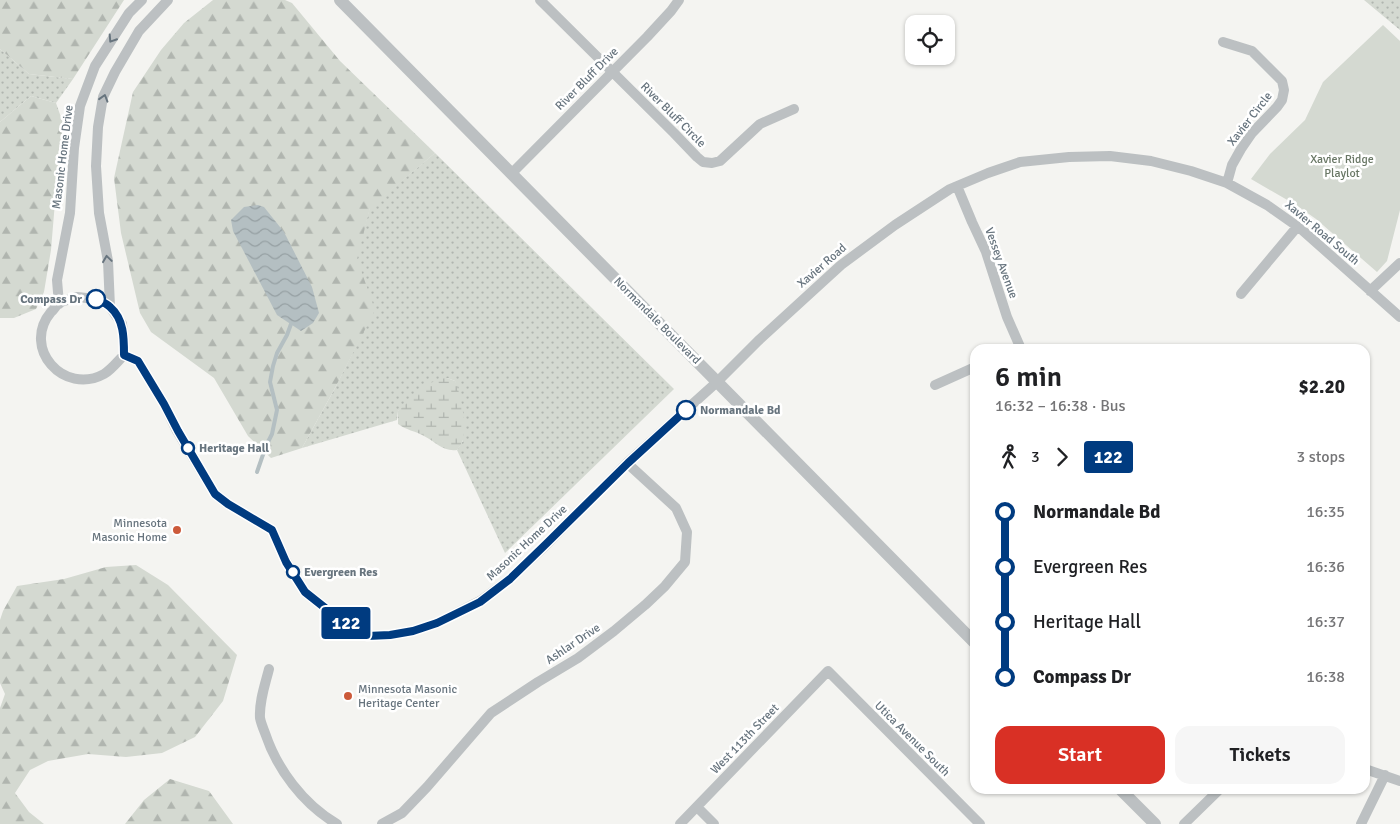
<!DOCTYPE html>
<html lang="en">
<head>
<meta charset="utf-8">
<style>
	:root { --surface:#fff; --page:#f6f6f6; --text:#202124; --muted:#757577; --accent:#d93025 }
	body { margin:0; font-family:Signika,sans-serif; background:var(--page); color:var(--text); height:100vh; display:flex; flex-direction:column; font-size:19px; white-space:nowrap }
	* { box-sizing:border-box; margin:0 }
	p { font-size:16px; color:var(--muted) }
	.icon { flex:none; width:28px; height:28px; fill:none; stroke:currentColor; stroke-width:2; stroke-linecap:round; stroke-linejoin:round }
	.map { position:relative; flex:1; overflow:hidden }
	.panel { position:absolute; left:970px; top:344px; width:400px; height:450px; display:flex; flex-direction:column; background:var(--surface); border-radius:15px; box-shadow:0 1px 4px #0004 }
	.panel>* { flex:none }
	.badge { padding:0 10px; border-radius:4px; font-size:18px; line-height:32px }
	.fabs { position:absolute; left:905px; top:15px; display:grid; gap:10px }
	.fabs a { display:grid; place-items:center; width:50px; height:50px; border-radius:10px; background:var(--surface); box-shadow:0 1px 4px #0004; font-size:25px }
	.map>.badge { position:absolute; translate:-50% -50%; box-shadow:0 0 0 2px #fff }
	.legs { display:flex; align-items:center; gap:8px; height:55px; padding:0 25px; font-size:16px }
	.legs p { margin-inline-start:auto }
	.head { display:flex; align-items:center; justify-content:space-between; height:85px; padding:0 25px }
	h1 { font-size:28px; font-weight:600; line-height:38px }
	.cta { display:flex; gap:10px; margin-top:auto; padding:10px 25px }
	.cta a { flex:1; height:58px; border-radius:15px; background:var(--accent); color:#fff; font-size:20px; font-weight:600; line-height:58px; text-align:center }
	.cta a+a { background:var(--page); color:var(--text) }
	ul { padding:0 25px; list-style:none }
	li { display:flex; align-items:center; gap:18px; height:55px; font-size:19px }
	li i { display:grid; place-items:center; width:8px; height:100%; margin:0 6px; background:currentColor }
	li i::after { content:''; width:12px; height:12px; margin:-6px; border:4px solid; border-radius:50%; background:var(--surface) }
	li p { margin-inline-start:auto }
	li:first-child i { background:linear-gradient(#0000 50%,currentColor 0) }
	li:last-child i { background:linear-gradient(currentColor 50%,#0000 0) }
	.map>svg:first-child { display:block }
</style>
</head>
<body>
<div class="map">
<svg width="1400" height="824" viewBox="0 0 1400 824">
	<defs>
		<pattern id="grass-dots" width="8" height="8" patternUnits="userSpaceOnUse" patternTransform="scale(1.25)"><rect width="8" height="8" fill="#d4d9d1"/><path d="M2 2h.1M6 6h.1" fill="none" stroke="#b0b5af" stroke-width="1.8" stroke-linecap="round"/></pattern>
		<pattern id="forest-firs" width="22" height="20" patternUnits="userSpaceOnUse" patternTransform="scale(1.25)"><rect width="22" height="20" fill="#d4d9d1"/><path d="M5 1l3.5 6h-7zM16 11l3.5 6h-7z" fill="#b0b5af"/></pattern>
		<pattern id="wetland-marsh" width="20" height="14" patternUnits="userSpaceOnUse" patternTransform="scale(1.25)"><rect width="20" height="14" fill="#d4d9d1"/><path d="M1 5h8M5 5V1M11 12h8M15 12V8" fill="none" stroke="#b0b5af"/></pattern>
		<pattern id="water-waves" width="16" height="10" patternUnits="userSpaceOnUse" patternTransform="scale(1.25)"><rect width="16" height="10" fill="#b4bfc2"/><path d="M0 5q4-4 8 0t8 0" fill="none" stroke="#96a0a3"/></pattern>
	</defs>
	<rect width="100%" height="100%" fill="#f4f4f1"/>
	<!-- grass -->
	<path fill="url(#grass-dots)" d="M 1364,0 L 1400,0 L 1400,30 Z
		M 0,49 L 29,74 L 73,79 L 56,103 L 31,96 L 0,122 Z
		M 435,153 L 674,389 L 505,553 L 457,450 L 463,441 L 455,381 L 447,378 L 398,411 L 397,420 L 302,448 L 335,388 L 374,310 L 356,259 L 370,207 Z"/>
	<!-- forest -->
	<path fill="url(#forest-firs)" d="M 0,0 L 124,0 L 73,79 L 29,74 L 0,49 Z
		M 213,0 L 285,0 L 292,3 L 340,61 L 435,153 L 370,208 L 357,259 L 375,310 L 335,388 L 302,448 L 271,458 L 248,436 L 214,378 L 151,332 L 140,313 L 121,233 L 114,178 L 133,92 L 161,50 L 184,23 Z
		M 31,96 L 56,103 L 63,123 L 57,178 L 51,250 L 44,292 L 36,309 L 14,318 L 0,318 L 0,122 Z
		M 136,565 L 168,585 L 237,655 L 223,701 L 195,737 L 162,753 L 126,757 L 88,754 L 48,761 L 30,770 L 15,793 L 29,812 L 44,824 L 0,824 L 0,708 L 5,694 L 0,683 L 0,620 L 3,611 L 17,586 L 64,579 L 106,567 Z
		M 170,779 L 209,791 L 233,824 L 125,824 L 144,800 Z"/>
	<!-- wetland -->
	<path fill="url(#wetland-marsh)" d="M 447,378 L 455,381 C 461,395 467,425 463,440 C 462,444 459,447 457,450 C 443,452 436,442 424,436 C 415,431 406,430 398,424 L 398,411 L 428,384 L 440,379 Z"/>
	<!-- park -->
	<path fill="#d4d9d1" d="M 1383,25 L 1400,41 L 1400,210 L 1387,261 L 1377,272 L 1316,219 L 1296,205 L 1251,179 L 1270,154 L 1305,120 L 1323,82 Z"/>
	<!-- water -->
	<path fill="url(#water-waves)" d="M 258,205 L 264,207 L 284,232 L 312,287 L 319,313 L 313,323 L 301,331 L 277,315 L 233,231 L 231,220 L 244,207 Z"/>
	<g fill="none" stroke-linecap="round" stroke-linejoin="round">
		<!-- stream -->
		<path stroke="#b4bfc2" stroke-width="4" d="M 257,472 L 266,446 L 272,434 L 277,410 L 270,382 L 273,366 L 277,353 L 287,335 L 291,324"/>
		<!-- minor -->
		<path stroke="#bcc0c2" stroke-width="10" d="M 540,0 L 674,133 L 697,157 L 703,162 L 712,163 L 720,161 L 760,124 L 794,109
			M 1223,42 L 1252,51 L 1282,81 L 1284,90 L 1282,100 L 1277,107 L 1252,133 L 1241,149 L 1232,165 L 1227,183
			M 511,174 L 647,37 L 671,11 L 679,0
			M 957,186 L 972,222 L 986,252 L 1007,317 L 1021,349
			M 1370,291 L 1400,263
			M 1241,294 L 1297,227
			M 77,297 L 96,299 L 110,307 L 122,324 L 124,342 L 124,355 C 118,361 111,370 104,374 C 64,396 21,348 51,312 C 54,310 56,305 59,303 C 64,300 72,299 77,297 Z
			M 59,304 L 57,280 L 70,213 L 74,148 L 80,106 L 95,66 L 129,13 L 142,0
			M 110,307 L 108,261 L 99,213 L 96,166 L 98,127 L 103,97 L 115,72 L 139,31 L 168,0
			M 124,355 L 138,361 L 164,404 L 177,431 L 215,494 L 228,504 L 272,530 L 286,561 L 305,592 L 339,619 L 367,636 L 390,635 L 413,631 L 437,623 L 480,601 L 510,579 L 547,544 L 627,463 L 717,382 L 758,341 L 841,265 L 895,225 L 950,189 L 988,173 L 1020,162 L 1069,157 L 1110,156 L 1151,161 L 1191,171 L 1227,183 L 1267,205 L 1301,229 L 1400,317
			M 935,385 L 975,367
			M 269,669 C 265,685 259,701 260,718 C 261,723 263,728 265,733 C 277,769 303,804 337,824
			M 1365,769 L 1400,781
			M 697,807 L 714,824
			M 382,824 L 402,813 L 427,787 L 491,713 L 538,682 L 578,658 L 614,631 L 645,605 L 665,586 L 685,562 L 687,532 L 676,508 L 627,463
			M 680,824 L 828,671 L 980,824
			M 1184,824 L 1220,789
			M 1361,824 L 1385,775"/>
		<!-- tertiary -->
		<path stroke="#bcc0c2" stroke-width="12" d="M 340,0 L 975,643
			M 1120,789 L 1155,824"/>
	</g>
	<!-- one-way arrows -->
	<defs><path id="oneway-chevron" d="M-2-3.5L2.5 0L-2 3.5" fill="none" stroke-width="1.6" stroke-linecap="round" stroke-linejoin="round" transform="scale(1.25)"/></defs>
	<g stroke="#67747e">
		<use href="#oneway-chevron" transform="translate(112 39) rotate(123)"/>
		<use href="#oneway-chevron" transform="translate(104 98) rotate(-73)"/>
		<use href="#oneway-chevron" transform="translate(107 259) rotate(-98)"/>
	</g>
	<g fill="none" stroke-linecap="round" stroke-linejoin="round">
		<defs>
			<path id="line-1" d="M 96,299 C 100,301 106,303 110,307 C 124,319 124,338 124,355 L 138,361 L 164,404 L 178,431 L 215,494 L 228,504 L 272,530 L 286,562 L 305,592 L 339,619 L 367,636 L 390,635 L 413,631 L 437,623 L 480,602 L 510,579 L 546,544 L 628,463 L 686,410"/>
		</defs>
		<!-- line-1 casing -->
		<use href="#line-1" stroke="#fff" stroke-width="11"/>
		<!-- line-1 -->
		<use href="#line-1" stroke="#003b80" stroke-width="8"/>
	</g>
	<!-- markers -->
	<g fill="#fff" stroke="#003b80" stroke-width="2.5">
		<circle cx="96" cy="299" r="9"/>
		<circle cx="686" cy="410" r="9"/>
		<circle cx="188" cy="448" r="6"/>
		<circle cx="293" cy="572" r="6"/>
	</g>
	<g fill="#cc5a3a" stroke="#fff" stroke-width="2">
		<circle cx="177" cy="530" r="5"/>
		<circle cx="348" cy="696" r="5"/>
	</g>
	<g text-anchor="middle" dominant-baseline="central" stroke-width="5" stroke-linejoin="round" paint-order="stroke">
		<!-- street labels -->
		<g font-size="12" fill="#67747e" stroke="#fff">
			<text transform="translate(587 79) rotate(-45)">River Bluff Drive</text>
			<text transform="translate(673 115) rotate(45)">River Bluff Circle</text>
			<text transform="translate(1250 119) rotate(-52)">Xavier Circle</text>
			<text transform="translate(63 157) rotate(-83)">Masonic Home Drive</text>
			<text transform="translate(1322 233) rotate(40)">Xavier Road South</text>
			<text transform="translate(1001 263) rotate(70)">Vessey Avenue</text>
			<text transform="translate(822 266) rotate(-41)">Xavier Road</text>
			<text transform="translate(657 321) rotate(45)">Normandale Boulevard</text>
			<text transform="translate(527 543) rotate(-43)">Masonic Home Drive</text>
			<text transform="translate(573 644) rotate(-34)">Ashlar Drive</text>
			<text transform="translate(745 739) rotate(-46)">West 113th Street</text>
			<text transform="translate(912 739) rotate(45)">Utica Avenue South</text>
		</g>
		<!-- park labels -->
		<g font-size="12" fill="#697765" stroke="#fff">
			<text x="1342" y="159">Xavier Ridge<tspan x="1342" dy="14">Playlot</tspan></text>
		</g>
		<!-- stop labels -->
		<g font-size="12" font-weight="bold" fill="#67747e" stroke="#fff" text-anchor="start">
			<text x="82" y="299" text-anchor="end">Compass Dr</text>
			<text x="700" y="410">Normandale Bd</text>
			<text x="199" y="448">Heritage Hall</text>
			<text x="304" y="572">Evergreen Res</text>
		</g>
		<!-- poi labels -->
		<g font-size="12" fill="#67747e" stroke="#fff" text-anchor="end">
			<text x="167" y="523">Minnesota<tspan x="167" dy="14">Masonic Home</tspan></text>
			<text x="358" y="689" text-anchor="start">Minnesota Masonic<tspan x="358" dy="14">Heritage Center</tspan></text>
		</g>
	</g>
</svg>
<div class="fabs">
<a><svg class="icon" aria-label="locate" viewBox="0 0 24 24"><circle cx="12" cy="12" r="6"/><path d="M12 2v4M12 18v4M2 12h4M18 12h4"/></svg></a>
</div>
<b class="badge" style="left:346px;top:623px;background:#003b80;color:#fff">122</b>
<section class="panel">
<div class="head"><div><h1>6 min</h1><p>16:32 – 16:38 · Bus</p></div><b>$2.20</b></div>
<div class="legs"><svg class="icon" aria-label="walk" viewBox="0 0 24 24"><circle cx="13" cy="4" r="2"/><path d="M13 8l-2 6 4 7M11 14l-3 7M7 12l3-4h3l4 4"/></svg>3<svg class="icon" aria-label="forward" viewBox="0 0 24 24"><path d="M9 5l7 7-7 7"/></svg><b class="badge" style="background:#003b80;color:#fff">122</b><p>3 stops</p></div>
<ul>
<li><i style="color:#003b80"></i><b>Normandale Bd</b><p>16:35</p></li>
<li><i style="color:#003b80"></i><span>Evergreen Res</span><p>16:36</p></li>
<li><i style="color:#003b80"></i><span>Heritage Hall</span><p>16:37</p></li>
<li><i style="color:#003b80"></i><b>Compass Dr</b><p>16:38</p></li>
</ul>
<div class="cta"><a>Start</a><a>Tickets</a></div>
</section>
</div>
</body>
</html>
